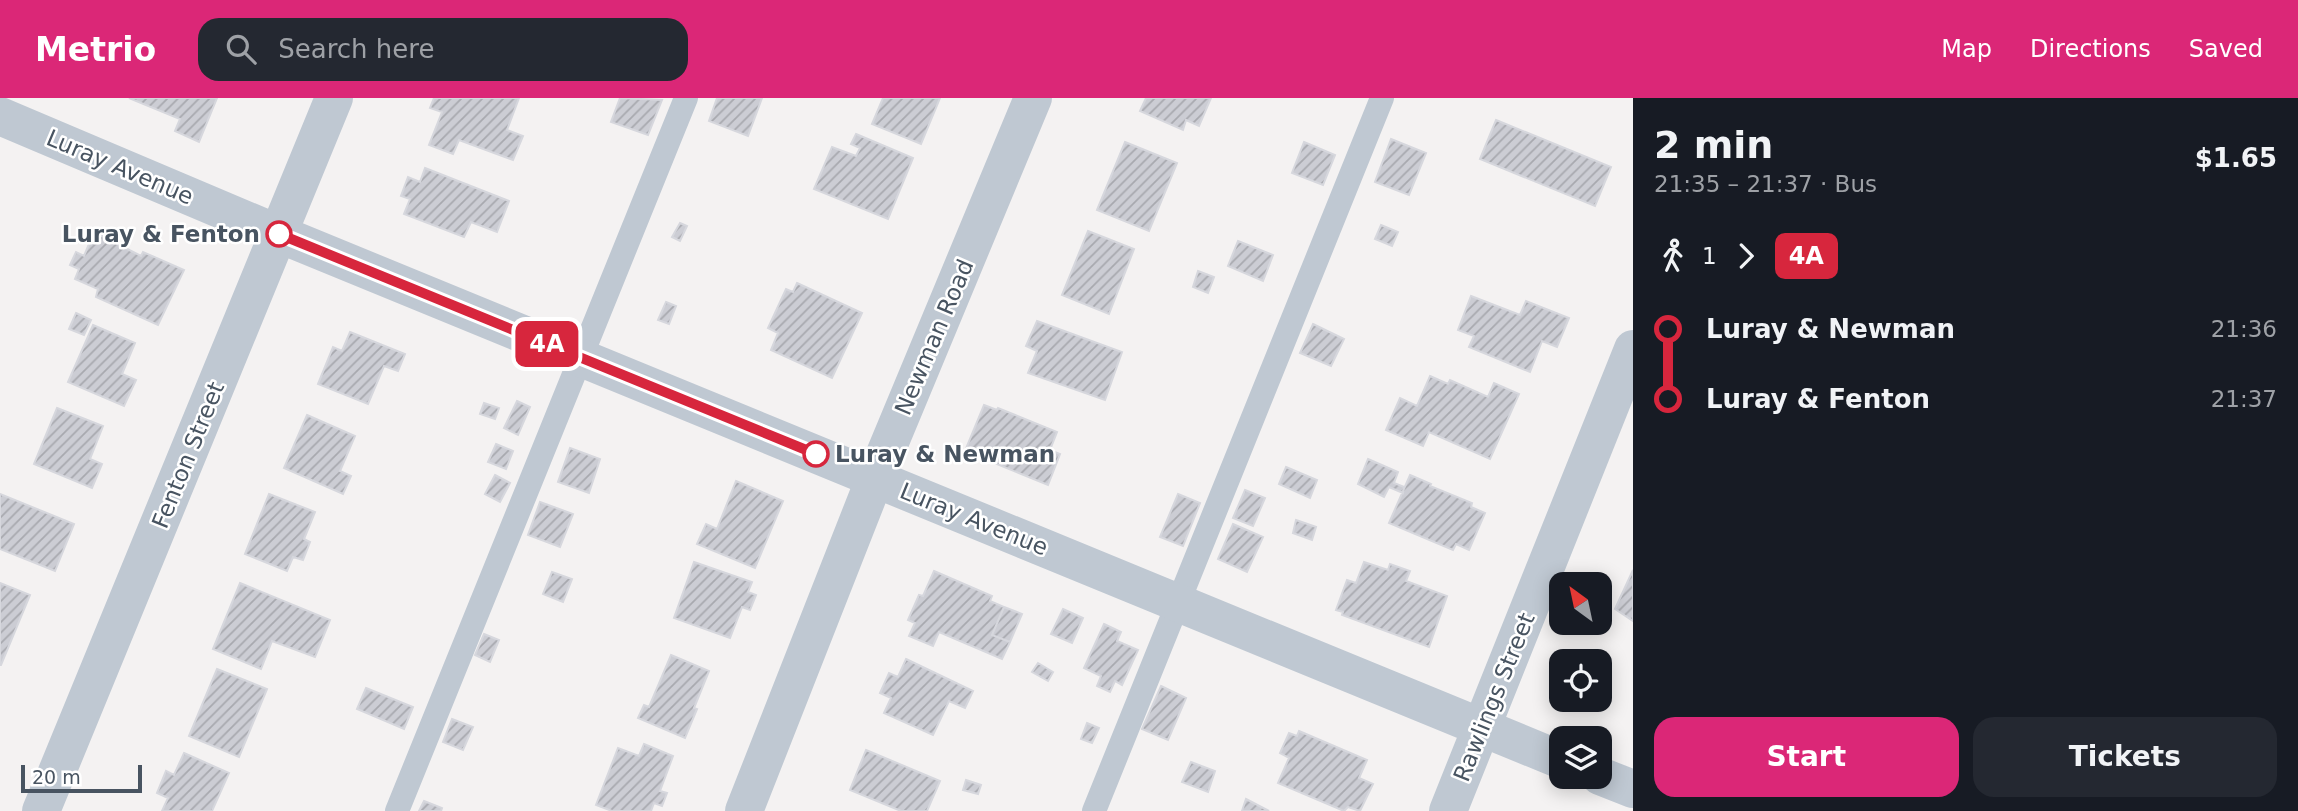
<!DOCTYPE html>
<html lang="en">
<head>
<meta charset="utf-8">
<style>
	:root { --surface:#171b24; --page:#242831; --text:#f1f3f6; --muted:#9ea1a6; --accent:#db2777 }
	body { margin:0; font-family:"DejaVu Sans",sans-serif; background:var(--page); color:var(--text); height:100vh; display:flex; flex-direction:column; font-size:26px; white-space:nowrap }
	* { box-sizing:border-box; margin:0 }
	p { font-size:23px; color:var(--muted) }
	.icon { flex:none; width:38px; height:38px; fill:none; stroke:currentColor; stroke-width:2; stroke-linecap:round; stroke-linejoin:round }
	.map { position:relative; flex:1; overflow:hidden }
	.sheet { display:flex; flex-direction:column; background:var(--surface); width:665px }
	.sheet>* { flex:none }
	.badge { padding:0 14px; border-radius:10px; font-size:24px; line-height:46px }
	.needle { width:46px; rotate:327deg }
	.controls { position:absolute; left:1549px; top:474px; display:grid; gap:14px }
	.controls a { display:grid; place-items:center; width:63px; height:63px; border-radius:14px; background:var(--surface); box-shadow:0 4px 18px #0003; font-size:35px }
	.scale { position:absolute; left:21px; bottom:18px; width:121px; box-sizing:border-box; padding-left:7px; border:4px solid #485461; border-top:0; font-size:19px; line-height:24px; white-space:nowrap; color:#485461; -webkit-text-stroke:5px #fff; paint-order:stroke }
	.map>.badge { position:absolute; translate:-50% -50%; box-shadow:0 0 0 4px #fff }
	.legs { display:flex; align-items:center; gap:10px; height:77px; padding:0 21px; font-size:23px }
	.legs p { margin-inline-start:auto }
	.summary { display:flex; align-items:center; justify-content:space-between; height:119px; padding:0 21px }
	h1 { font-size:38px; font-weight:800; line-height:52px }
	.action { display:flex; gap:14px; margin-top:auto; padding:14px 21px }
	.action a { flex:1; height:80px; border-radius:21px; background:var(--accent); color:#fff; font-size:28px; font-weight:800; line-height:80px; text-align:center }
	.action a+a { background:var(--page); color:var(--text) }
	ul { padding:0 21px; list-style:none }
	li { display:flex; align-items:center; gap:24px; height:70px; font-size:26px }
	li i { display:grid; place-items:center; width:10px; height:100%; margin:0 9px; background:currentColor }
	li i::after { content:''; width:18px; height:18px; margin:-9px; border:5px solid; border-radius:50%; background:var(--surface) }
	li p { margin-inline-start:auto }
	li:first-child i { background:linear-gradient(#0000 50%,currentColor 0) }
	li:last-child i { background:linear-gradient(currentColor 50%,#0000 0) }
	header { display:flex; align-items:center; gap:42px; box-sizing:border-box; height:98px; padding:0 35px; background:var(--accent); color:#fff }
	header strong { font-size:33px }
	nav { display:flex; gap:38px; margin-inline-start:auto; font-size:24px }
	.search { width:490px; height:63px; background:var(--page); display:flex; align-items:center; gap:18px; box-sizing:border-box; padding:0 24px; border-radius:21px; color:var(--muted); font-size:26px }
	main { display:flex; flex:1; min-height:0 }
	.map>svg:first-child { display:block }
</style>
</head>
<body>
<header>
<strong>Metrio</strong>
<div class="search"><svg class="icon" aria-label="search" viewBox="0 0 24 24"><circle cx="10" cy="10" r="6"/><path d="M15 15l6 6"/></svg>Search here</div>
<nav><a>Map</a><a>Directions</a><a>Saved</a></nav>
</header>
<main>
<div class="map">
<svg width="1633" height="713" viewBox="0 0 1633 713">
	<defs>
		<pattern id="building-hatch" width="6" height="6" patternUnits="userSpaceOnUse" patternTransform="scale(1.75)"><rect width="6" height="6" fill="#cccdd4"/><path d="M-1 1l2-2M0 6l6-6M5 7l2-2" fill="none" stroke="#a8a9af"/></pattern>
	</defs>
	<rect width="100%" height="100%" fill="#f4f2f2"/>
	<!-- building -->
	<path fill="url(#building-hatch)" stroke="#d6d7dd" stroke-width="2" d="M 129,0 L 217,0 L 199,44 L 175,33 L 180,21 Z
		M 434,0 L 519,0 L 507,32 L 523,38 L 513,62 L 459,42 L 453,56 L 429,47 L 442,14 L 430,10 Z
		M 620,0 L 662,2 L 648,37 L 611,24 Z
		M 717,0 L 762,0 L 748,38 L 709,23 Z
		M 883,0 L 940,0 L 921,46 L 872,26 Z
		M 1146,0 L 1211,0 L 1199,28 L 1186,22 L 1183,32 L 1140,13 Z
		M 1496,22 L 1611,69 L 1595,108 L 1480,61 Z
		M 856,36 L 913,60 L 888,121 L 814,91 L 832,49 L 856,58 L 860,50 L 851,46 Z
		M 1391,41 L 1426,55 L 1409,97 L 1375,84 Z
		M 1125,44 L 1177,65 L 1149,133 L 1097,112 Z
		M 1304,44 L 1335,57 L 1323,87 L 1292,75 Z
		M 425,70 L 509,103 L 497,134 L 471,124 L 464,139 L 404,116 L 410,101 L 401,98 L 408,79 L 420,84 Z
		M 680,125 L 687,128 L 680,143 L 672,139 Z
		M 1381,127 L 1398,134 L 1392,148 L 1375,141 Z
		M 1088,133 L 1134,151 L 1109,216 L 1062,197 Z
		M 94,134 L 141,158 L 143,154 L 184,172 L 158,227 L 96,199 L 98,191 L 75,181 L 79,171 L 70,167 L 76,154 L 84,158 Z
		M 1238,143 L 1273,157 L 1263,183 L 1228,168 Z
		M 1198,173 L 1214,179 L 1208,195 L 1193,189 Z
		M 797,185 L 862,215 L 832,280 L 771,252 L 778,235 L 768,230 L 786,191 L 793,194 Z
		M 1471,198 L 1520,217 L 1526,203 L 1569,220 L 1557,249 L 1542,243 L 1530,274 L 1469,249 L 1474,238 L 1458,232 Z
		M 666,204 L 676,208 L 669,226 L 658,222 Z
		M 76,215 L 91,222 L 84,237 L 69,231 Z
		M 1037,223 L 1122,254 L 1105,302 L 1028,275 L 1037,253 L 1026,248 Z
		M 1313,226 L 1344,241 L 1331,268 L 1300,255 Z
		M 93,227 L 135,245 L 122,276 L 136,282 L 124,308 L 68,284 Z
		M 350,234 L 405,256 L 398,273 L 384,268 L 368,306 L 318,286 L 333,249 L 342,253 Z
		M 1430,278 L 1448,286 L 1450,282 L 1488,299 L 1494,285 L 1519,296 L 1490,361 L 1429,334 L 1423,348 L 1386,332 L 1400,300 L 1417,308 Z
		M 517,303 L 530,309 L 518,337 L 504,330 Z
		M 484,305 L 499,310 L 495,321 L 480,316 Z
		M 984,307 L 997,312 L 998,310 L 1057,334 L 1050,352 L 1060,356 L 1048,387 L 965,353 Z
		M 57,310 L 103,328 L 90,361 L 102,366 L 92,390 L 34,366 Z
		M 307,317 L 355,338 L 340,373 L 351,378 L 343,396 L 284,370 Z
		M 496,346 L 513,353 L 506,371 L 488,364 Z
		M 570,350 L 600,361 L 589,395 L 558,384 Z
		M 1368,361 L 1398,374 L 1394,385 L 1404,389 L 1403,395 L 1389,389 L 1384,399 L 1358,386 Z
		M 1286,369 L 1317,382 L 1310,400 L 1279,386 Z
		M 495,377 L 510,385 L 500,404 L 485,396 Z
		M 1410,377 L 1431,386 L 1430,388 L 1472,405 L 1471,409 L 1485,415 L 1469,452 L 1456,446 L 1453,452 L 1389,425 Z
		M 736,383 L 783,403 L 755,470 L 697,446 L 706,426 L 717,431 Z
		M 1245,392 L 1265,400 L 1253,428 L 1233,420 Z
		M 0,396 L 74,426 L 55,473 L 0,451 Z
		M 269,396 L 315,414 L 304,441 L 310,444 L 303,462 L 293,459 L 287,473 L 245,456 Z
		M 1178,396 L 1200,405 L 1183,448 L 1160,439 Z
		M 540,404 L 573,416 L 560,449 L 528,437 Z
		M 1296,422 L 1316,429 L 1312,442 L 1293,435 Z
		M 1233,426 L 1263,439 L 1247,474 L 1218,461 Z
		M 694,464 L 752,484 L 748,494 L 756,497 L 750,512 L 742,509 L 730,540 L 674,520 Z
		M 1364,464 L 1388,472 L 1390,466 L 1410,473 L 1406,483 L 1447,498 L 1429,549 L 1342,517 L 1343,514 L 1336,512 L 1347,482 L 1356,485 Z
		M 1633,472 L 1633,523 L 1615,511 Z
		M 934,473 L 992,498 L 990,503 L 1004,509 L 992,537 L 1010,544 L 1002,561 L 939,534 L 933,548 L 909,538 L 915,525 L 908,522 L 919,497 L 923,498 Z
		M 552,474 L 572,481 L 563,504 L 543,496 Z
		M 0,485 L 30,497 L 1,567 L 0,567 Z
		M 240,485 L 330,522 L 315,559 L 272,543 L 261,571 L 213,551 Z
		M 1004,509 L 1022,516 L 1010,544 L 992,537 Z
		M 1063,511 L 1083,520 L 1072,545 L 1051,536 Z
		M 1104,526 L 1121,534 L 1117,543 L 1138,552 L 1122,587 L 1115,583 L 1110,594 L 1097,588 L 1101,578 L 1084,570 Z
		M 484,536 L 499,542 L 490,564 L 475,557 Z
		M 671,557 L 709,573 L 694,610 L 697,611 L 685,640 L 638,620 L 644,607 L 649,609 Z
		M 906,561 L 973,593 L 965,610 L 949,603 L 933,637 L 884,615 L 891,600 L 880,595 L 889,575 L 898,579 Z
		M 1038,565 L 1053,574 L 1048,583 L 1032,574 Z
		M 217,571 L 267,591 L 239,659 L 189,638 Z
		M 1161,588 L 1186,600 L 1168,642 L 1142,631 Z
		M 366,590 L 413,609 L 404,631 L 357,611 Z
		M 452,621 L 473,629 L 463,652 L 443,644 Z
		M 1087,625 L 1099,630 L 1092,645 L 1081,641 Z
		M 1299,633 L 1367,662 L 1359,680 L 1373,686 L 1360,713 L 1348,709 L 1344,713 L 1278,685 L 1289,660 L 1280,655 L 1289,635 L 1297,638 Z
		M 644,646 L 673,658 L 660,693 L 667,695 L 662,708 L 654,705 L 651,713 L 612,713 L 596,707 L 618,650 L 639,658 Z
		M 866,652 L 940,683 L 927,713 L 901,713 L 850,692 Z
		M 184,655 L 229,675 L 212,713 L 162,713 L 168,700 L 157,695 L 166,673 L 174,677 Z
		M 1191,664 L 1215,673 L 1208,694 L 1182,684 Z
		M 966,682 L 981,687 L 978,696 L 963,692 Z
		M 1246,701 L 1269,713 L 1242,713 Z
		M 424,703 L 442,710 L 441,713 L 419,713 Z"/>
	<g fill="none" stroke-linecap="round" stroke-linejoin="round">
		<!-- service -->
		<path stroke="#bfc8d2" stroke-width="24" d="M 397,713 L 686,0
			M 1094,713 L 1382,0"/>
		<!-- minor -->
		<path stroke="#bfc8d2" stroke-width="38" d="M 0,18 L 279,136 L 1561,662
			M 1600,678 L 1633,691
			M 41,713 L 334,0
			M 744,713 L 875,380 L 1033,0
			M 1448,713 L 1633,251"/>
	</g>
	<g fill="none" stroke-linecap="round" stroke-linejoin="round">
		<defs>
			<path id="line-1" d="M 279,136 L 816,356"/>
		</defs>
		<!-- line-1 casing -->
		<use href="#line-1" stroke="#fff" stroke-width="16"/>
		<!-- line-1 -->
		<use href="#line-1" stroke="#d7263d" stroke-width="10"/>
	</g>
	<!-- markers -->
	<g fill="#fff" stroke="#d7263d" stroke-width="3.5">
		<circle cx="279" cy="136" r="12"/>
		<circle cx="816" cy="356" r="12"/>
	</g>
	<g text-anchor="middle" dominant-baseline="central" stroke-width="5" stroke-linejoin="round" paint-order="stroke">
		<!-- street labels -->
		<g font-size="23" fill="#485461" stroke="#fff">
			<text transform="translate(120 69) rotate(23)">Luray Avenue</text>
			<text transform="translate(934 239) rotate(-67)">Newman Road</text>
			<text transform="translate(188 357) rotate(-68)">Fenton Street</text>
			<text transform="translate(974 421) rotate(22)">Luray Avenue</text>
			<text transform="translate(1494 599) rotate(-68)">Rawlings Street</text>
		</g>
		<!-- stop labels -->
		<g font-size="23" font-weight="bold" fill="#485461" stroke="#fff" text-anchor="end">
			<text x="260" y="136">Luray &amp; Fenton</text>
			<text x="835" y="356" text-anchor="start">Luray &amp; Newman</text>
		</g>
	</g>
</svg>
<div class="controls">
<a><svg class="needle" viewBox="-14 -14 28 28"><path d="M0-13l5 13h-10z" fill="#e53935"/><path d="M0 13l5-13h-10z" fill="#9ea1a6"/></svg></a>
<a><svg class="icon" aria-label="locate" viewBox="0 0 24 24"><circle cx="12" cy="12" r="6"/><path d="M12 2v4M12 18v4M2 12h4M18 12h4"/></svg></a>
<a><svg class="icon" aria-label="layers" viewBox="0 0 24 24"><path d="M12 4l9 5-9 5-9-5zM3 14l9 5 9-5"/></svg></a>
</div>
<div class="scale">20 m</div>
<b class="badge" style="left:547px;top:246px;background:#d7263d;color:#fff">4A</b>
</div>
<section class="sheet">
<div class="summary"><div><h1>2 min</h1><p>21:35 – 21:37 · Bus</p></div><b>$1.65</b></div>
<div class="legs"><svg class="icon" aria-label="walk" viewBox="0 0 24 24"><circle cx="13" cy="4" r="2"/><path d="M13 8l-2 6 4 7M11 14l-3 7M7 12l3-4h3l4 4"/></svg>1<svg class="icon" aria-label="forward" viewBox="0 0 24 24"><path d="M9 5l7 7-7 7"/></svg><b class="badge" style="background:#d7263d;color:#fff">4A</b></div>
<ul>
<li><i style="color:#d7263d"></i><b>Luray &amp; Newman</b><p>21:36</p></li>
<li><i style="color:#d7263d"></i><b>Luray &amp; Fenton</b><p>21:37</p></li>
</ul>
<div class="action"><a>Start</a><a>Tickets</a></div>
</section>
</main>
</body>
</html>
